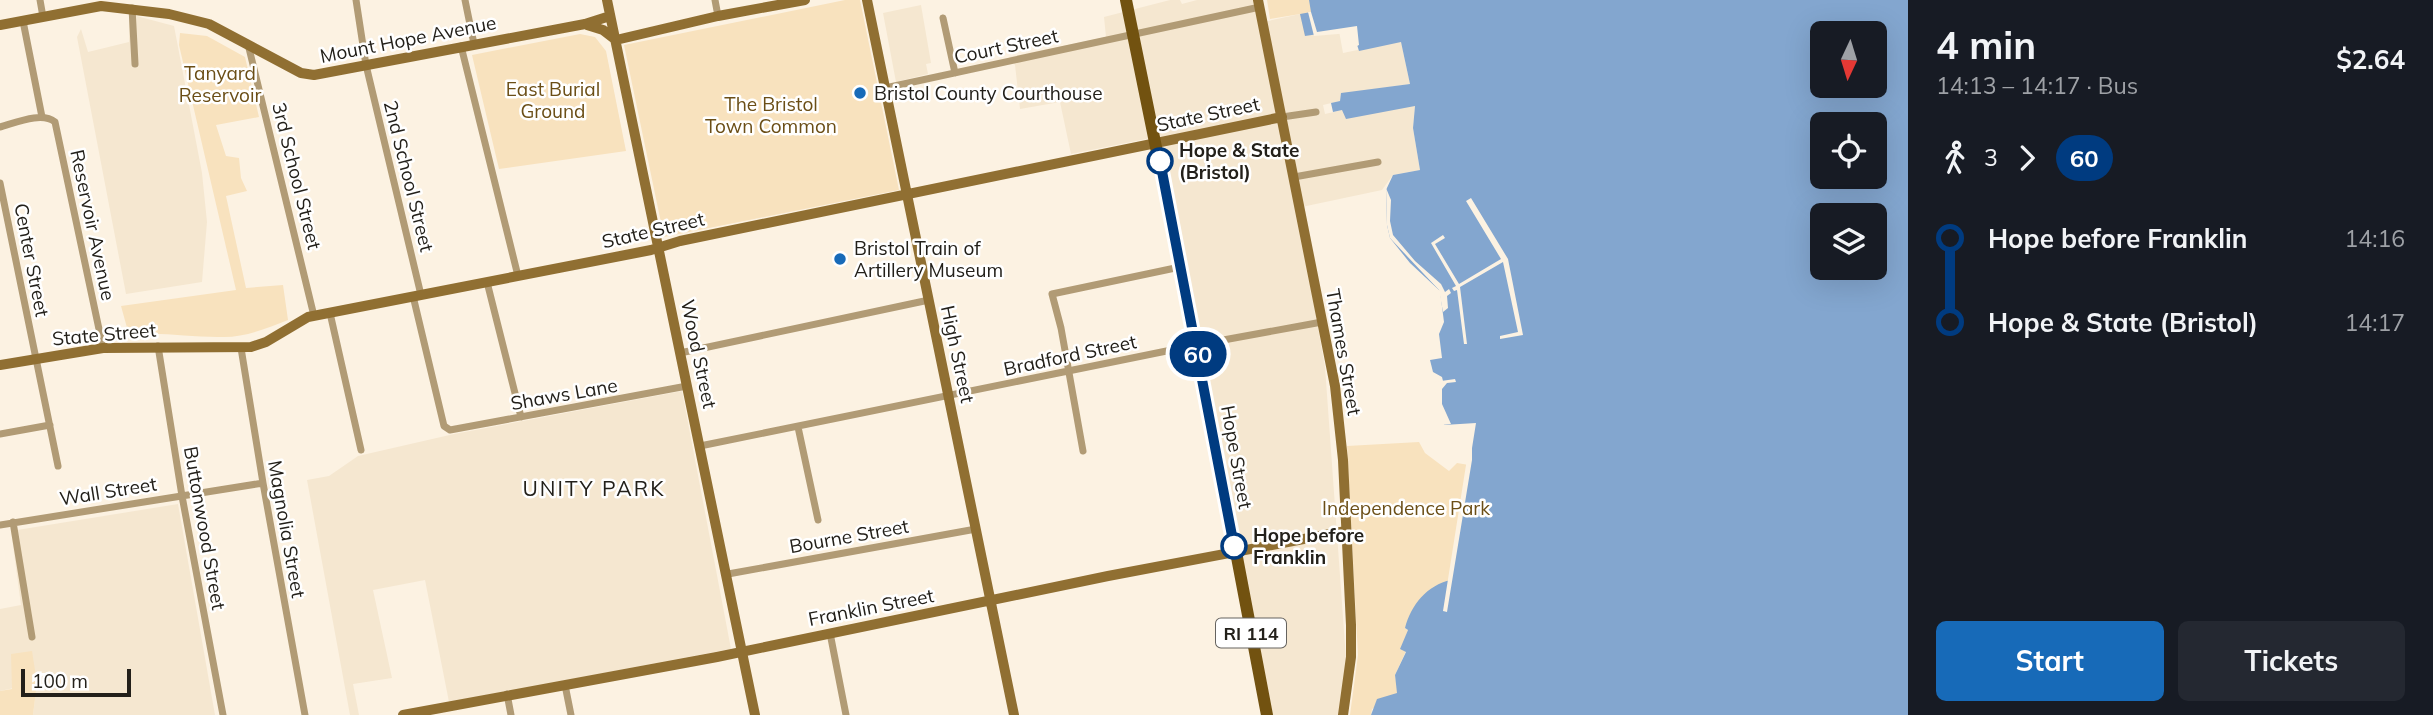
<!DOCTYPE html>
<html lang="en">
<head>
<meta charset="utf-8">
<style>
	:root { --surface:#171b24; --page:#242831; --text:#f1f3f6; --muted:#9ea1a6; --accent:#176ab8 }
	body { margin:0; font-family:Mulish,sans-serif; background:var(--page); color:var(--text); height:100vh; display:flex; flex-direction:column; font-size:26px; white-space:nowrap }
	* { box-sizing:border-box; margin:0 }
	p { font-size:23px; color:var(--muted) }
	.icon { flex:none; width:38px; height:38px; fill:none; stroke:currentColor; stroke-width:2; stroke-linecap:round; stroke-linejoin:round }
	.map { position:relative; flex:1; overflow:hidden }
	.side { display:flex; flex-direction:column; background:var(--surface); width:525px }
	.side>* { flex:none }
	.badge { padding:0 14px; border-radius:23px; font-size:24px; line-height:46px }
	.needle { width:46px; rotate:184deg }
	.tools { position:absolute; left:1810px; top:21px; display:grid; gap:14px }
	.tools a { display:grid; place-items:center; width:77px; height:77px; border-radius:10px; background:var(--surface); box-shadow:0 7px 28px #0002; font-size:35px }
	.scale { position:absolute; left:21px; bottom:18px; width:110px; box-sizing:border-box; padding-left:7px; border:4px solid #23201a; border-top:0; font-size:19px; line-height:24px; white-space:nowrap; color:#23201a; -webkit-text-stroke:5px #fff; paint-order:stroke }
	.map>.badge { position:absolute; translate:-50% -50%; box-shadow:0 0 0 4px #fff }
	.legs { display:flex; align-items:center; gap:10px; height:77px; padding:0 28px; font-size:23px }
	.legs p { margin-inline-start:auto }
	.head { display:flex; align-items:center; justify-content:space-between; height:119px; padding:0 28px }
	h1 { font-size:38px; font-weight:700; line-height:52px }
	.primary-button { display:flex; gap:14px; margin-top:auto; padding:14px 28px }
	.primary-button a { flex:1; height:80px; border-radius:10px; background:var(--accent); color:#fff; font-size:28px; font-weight:700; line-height:80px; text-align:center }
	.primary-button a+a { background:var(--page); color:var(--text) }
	ul { padding:0 28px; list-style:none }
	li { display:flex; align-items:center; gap:24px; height:84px; font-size:26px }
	li i { display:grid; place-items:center; width:10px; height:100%; margin:0 9px; background:currentColor }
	li i::after { content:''; width:18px; height:18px; margin:-9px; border:5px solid; border-radius:50%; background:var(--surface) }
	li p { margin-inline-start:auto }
	li:first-child i { background:linear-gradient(#0000 50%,currentColor 0) }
	li:last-child i { background:linear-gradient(currentColor 50%,#0000 0) }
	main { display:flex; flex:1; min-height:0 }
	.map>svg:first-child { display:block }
</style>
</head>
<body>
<main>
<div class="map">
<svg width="1908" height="715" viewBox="0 0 1908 715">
	<rect width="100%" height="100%" fill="#fcf2e2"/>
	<!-- built -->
	<path fill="#f5e7d0" d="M 1170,0 L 1180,0 L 1182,4 L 1197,0 L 1254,0 L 1259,23 L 1300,14 L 1339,31 L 1343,53 L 1401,41 L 1410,84 L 1341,94 L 1340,101 L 1323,105 L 1325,114 L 1342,110 L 1415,106 L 1413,128 L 1420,170 L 1393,175 L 1382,190 L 1297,208 L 1325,367 L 1348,687 L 1343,715 L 1273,715 L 1156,137 L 1071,154 L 1060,102 L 1020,109 L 1015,65 L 1009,57 L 1106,37 L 1104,17 Z
		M 921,5 L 931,63 L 926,64 L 928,74 L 896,82 L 883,13 Z
		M 129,14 L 174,26 L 202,173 L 207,222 L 202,282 L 126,294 L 77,37 L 81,29 L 88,52 L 129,42 Z
		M 682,391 L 731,649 L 449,702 L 425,580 L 373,590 L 392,678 L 353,684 L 359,715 L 350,715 L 307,480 L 329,476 L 358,456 L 454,434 Z
		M 178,504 L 215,715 L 33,715 L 37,683 L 0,691 L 0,609 L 21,605 L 11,531 Z"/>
	<!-- green -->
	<path fill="#f8e2be" d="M 845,0 L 860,0 L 899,190 L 664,237 L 624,45 Z
		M 1267,0 L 1312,0 L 1314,8 L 1305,36 L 1300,14 L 1270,19 Z
		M 180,33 L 207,36 L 245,57 L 259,117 L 216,125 L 226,156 L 239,158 L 241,178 L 247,191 L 226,196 L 246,288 L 283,285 L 288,320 C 268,328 246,337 224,337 C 192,338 161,331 129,335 L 121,306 L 236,290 L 179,45 Z
		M 580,34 L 595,37 L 606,51 L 626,151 L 499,169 L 472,55 Z
		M 1419,442 L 1425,453 L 1449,471 L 1457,463 L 1469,465 L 1451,581 L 1405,628 L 1408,630 L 1401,649 L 1406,651 L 1395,675 L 1398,694 L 1372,709 L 1371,715 L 1350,715 L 1358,655 L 1347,446 Z
		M 32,651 L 37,683 L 33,715 L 0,715 L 0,691 L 12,689 L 11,654 Z"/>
	<!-- water -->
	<path fill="#83a6cf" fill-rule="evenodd" d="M 1309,0 L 1908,0 L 1908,715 L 1371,715 L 1377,699 L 1397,693 L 1395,675 L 1406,652 L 1400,649 L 1408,630 L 1405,628 C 1411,605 1427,585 1451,580 L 1476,423 L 1444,425 L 1438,383 L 1443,381 L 1442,377 L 1433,372 L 1430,360 L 1442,358 L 1439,334 L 1444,322 L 1440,291 L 1410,263 L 1390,238 L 1387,225 L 1386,190 L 1393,175 L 1420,170 L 1413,128 L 1415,106 L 1346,119 L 1342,110 L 1333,112 L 1331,103 L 1340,101 L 1341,93 L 1410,84 L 1401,42 L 1359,51 L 1352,29 L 1305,36 L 1300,14 L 1311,12 ZM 1822,33 L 1874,33 L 1874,86 L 1822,86 ZM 1822,124 L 1874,124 L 1874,177 L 1822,177 ZM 1822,215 L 1874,215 L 1874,268 L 1822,268 Z"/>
	<!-- pier -->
	<path fill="#fcf2e2" d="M 1308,12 L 1311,12 L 1317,32 L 1357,26 L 1359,45 L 1353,48 L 1350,33 L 1314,36 Z
		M 1386,188 L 1391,200 L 1390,221 L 1393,235 L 1415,261 L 1441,284 L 1445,292 L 1449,289 L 1451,293 L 1447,296 L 1448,308 L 1443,312 L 1439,290 L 1390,238 L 1387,225 Z
		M 1471,198 L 1508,259 L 1523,335 L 1500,339 L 1500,336 L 1518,332 L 1503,262 L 1460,287 L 1467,344 L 1464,344 L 1457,290 L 1454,291 L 1452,288 L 1456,286 L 1431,243 L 1443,235 L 1445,238 L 1435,244 L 1459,284 L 1501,259 L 1466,201 Z
		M 1455,379 L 1456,382 L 1447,383 L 1442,389 L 1442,404 L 1451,424 L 1442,425 L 1435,408 L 1437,404 L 1434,382 Z
		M 1469,446 L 1472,446 L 1472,460 L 1447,612 L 1443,611 Z"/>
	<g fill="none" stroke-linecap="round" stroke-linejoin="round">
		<!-- street -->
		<path stroke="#b19b75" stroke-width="7" d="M 40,0 L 43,17
			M 356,0 L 366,65 L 421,295
			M 465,0 L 474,44
			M 715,0 L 718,16
			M 132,8 L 135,64
			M 943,18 L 955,73
			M 23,21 L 42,117
			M 248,44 L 314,316
			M 461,46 L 518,276
			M 885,88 L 1260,7
			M 1282,117 L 1316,112
			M 0,127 C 15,123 42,111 55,122 L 103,348
			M 1294,177 L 1378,162
			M 0,183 L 58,466
			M 487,282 L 521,417
			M 413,296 L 444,426 L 450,430 L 687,386
			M 330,313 L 361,450
			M 158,346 L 182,496 L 223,715
			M 241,348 L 263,483 L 305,715
			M 680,353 L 929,300
			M 798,427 L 818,520
			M 0,434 L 50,425
			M 700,446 L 1196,345 L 1322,322
			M 1083,451 L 1061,328 L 1052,294 L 1180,267
			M 13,522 L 32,637
			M 0,525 L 263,483
			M 728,574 L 976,529
			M 830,633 L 846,715
			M 565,685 L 571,715
			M 507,694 L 511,715"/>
		<!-- secondary -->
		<path stroke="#906f32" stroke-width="10" d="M 607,0 L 755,715
			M 867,0 L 1014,715
			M 1258,0 L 1335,386 L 1343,460 L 1351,625 L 1351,657 L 1343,715
			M 0,25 L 101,6 L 169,14 L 209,24 L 301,73 L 314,75 L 585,24 L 610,16
			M 587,25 L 603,30 L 616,40 L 718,16 L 805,0
			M 0,365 L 103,348 L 251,347 L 266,342 L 308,317 L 651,250 L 680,241 L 1282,117
			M 403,715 L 717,657 L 1108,576 L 1346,531"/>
		<!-- primary -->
		<path stroke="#725210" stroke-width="12" d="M 1126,0 L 1201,368 L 1267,715"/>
	</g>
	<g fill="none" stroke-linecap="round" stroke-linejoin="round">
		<defs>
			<path id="line-1" d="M 1160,161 L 1234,546"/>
		</defs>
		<!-- line-1 casing -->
		<use href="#line-1" stroke="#fff" stroke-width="16"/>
		<!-- line-1 -->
		<use href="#line-1" stroke="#003b80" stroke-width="10"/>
	</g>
	<!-- markers -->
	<g fill="#176ab8" stroke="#fff" stroke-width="2.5">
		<circle cx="860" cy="93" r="7"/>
		<circle cx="840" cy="259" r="7"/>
	</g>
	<g fill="#fff" stroke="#003b80" stroke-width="3.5">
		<circle cx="1160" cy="161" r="12"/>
		<circle cx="1234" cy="546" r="12"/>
	</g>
	<g text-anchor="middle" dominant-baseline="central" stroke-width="5" stroke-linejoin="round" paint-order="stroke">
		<!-- shield labels -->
		<rect fill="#fff" stroke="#65635f" stroke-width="2" x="1216" y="618.5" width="70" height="29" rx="5"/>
		<g font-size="18" font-weight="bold" fill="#23201a">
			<text x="1251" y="633">RI 114</text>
		</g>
		<!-- street labels -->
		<g font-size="19" fill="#23201a" stroke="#fff">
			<text transform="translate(408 39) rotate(-11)">Mount Hope Avenue</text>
			<text transform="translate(1006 46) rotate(-12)">Court Street</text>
			<text transform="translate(1208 114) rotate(-12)">State Street</text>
			<text transform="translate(297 176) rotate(76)">3rd School Street</text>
			<text transform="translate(409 176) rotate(76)">2nd School Street</text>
			<text transform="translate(93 225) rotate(78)">Reservoir Avenue</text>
			<text transform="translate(653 230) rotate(-13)">State Street</text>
			<text transform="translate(32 260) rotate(79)">Center Street</text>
			<text transform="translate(104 334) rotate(-5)">State Street</text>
			<text transform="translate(1344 352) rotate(80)">Thames Street</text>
			<text transform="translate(699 354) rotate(78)">Wood Street</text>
			<text transform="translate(958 354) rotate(78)">High Street</text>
			<text transform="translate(1070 355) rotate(-12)">Bradford Street</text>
			<text transform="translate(564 394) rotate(-10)">Shaws Lane</text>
			<text transform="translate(1237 457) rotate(80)">Hope Street</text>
			<text transform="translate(108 491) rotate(-9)">Wall Street</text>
			<text transform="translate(205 528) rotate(80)">Buttonwood Street</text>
			<text transform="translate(287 529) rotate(80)">Magnolia Street</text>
			<text transform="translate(849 536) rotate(-10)">Bourne Street</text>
			<text transform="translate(871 607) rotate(-11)">Franklin Street</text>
		</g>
		<!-- park labels -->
		<g font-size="19" fill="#6b4e16" stroke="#fff">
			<text x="220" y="73">Tanyard<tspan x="220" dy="22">Reservoir</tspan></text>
			<text x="553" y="89">East Burial<tspan x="553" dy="22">Ground</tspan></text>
			<text x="771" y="104">The Bristol<tspan x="771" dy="22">Town Common</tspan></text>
			<text x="1406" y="508">Independence Park</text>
		</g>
		<!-- poi labels -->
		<g font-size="19" fill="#23201a" stroke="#fff" text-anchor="start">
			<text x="874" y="93">Bristol County Courthouse</text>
			<text x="854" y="248">Bristol Train of<tspan x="854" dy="22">Artillery Museum</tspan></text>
		</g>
		<!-- stop labels -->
		<g font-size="19" font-weight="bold" fill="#23201a" stroke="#fff" text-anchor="start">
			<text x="1179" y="150">Hope &amp; State<tspan x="1179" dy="22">(Bristol)</tspan></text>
			<text x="1253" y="535">Hope before<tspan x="1253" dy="22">Franklin</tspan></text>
		</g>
		<!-- neighbourhood labels -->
		<g font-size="21" letter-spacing="2" fill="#23201a" stroke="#fff">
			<text x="594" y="488">UNITY PARK</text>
		</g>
	</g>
</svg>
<div class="tools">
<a><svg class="needle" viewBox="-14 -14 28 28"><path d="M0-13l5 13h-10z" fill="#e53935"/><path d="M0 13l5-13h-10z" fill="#9ea1a6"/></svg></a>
<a><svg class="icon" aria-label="locate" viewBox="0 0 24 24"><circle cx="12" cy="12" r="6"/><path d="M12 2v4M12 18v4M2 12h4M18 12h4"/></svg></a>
<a><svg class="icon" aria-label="layers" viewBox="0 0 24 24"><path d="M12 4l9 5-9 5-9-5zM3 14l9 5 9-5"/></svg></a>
</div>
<div class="scale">100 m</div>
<b class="badge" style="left:1198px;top:354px;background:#003b80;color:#fff">60</b>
</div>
<section class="side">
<div class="head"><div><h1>4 min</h1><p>14:13 – 14:17 · Bus</p></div><b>$2.64</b></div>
<div class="legs"><svg class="icon" aria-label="walk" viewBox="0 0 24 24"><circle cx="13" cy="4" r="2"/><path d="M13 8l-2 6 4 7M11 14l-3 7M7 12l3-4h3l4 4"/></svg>3<svg class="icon" aria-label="forward" viewBox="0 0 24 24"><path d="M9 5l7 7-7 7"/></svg><b class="badge" style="background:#003b80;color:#fff">60</b></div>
<ul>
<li><i style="color:#003b80"></i><b>Hope before Franklin</b><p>14:16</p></li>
<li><i style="color:#003b80"></i><b>Hope &amp; State (Bristol)</b><p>14:17</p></li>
</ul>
<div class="primary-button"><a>Start</a><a>Tickets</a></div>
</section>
</main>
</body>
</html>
